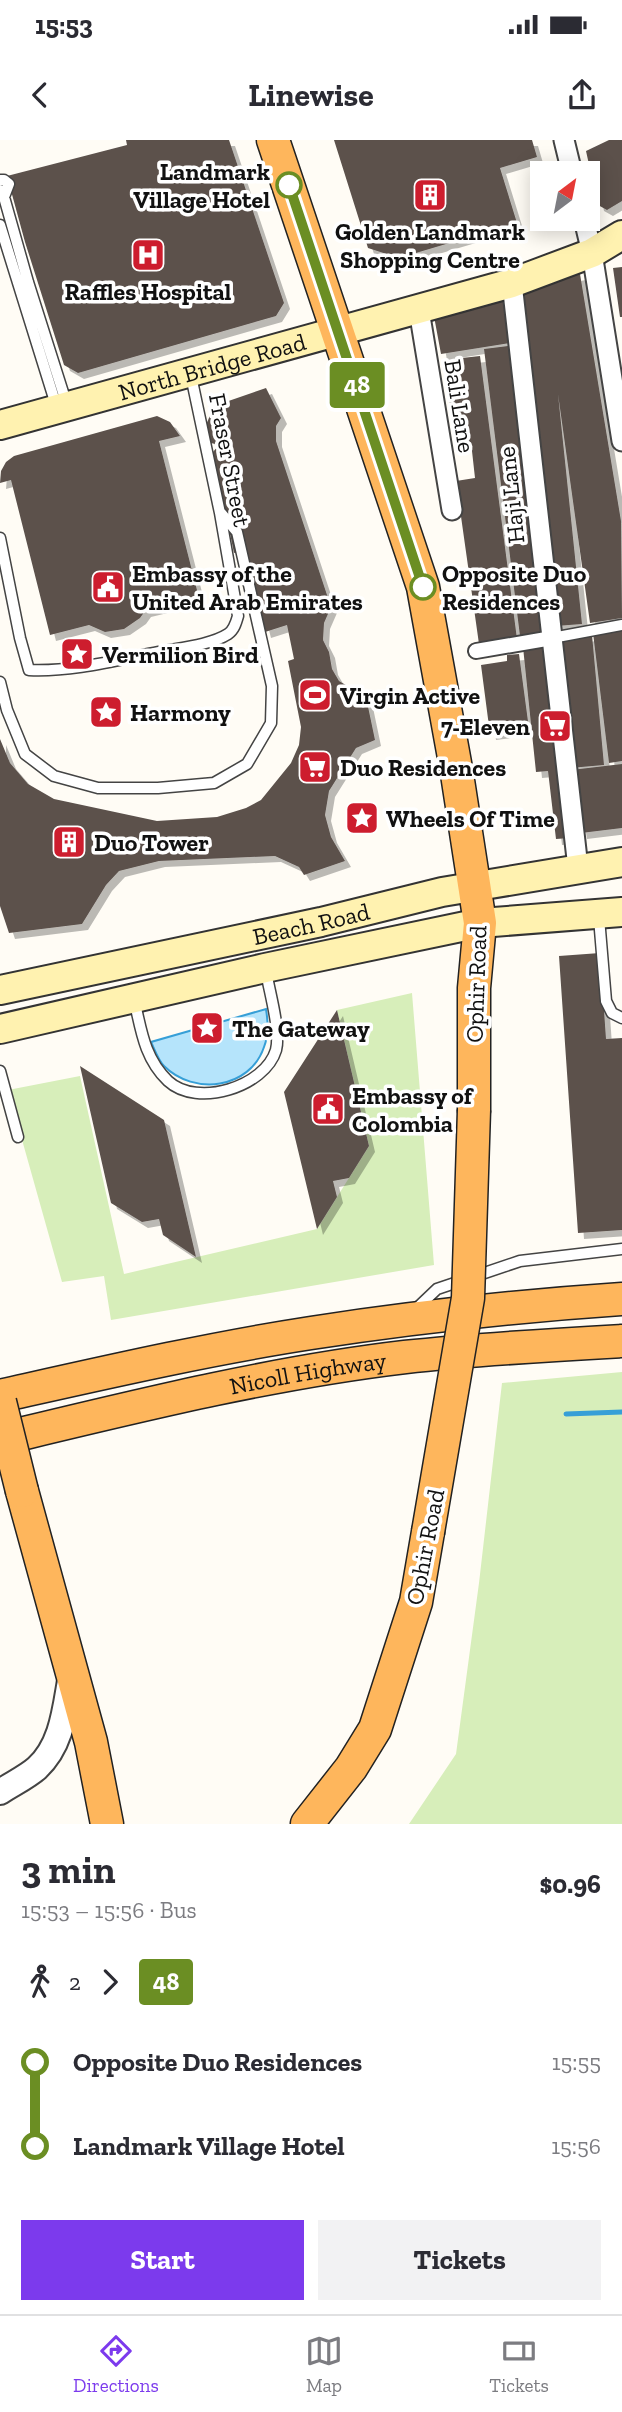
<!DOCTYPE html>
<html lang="en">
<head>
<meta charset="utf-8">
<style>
	:root { --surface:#fff; --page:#f2f2f3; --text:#2b2b33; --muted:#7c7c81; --line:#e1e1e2; --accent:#7c3aed }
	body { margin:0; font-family:"Zilla Slab",serif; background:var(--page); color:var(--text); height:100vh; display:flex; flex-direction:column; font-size:26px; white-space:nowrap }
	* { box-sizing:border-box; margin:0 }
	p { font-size:23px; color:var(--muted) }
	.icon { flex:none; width:38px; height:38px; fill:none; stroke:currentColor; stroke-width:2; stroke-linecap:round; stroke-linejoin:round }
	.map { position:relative; height:1684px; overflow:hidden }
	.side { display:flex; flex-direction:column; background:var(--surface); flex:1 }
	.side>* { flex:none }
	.badge { padding:0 14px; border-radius:5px; font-size:24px; line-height:46px }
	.needle { width:46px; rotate:32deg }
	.tools { position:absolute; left:530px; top:21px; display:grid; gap:14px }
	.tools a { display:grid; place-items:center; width:70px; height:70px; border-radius:0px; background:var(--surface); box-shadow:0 4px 18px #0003; font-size:35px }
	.map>.badge { position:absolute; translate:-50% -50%; box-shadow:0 0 0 4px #fff }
	.legs { display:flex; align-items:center; gap:10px; height:77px; padding:0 21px; font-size:23px }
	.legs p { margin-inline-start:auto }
	.summary { display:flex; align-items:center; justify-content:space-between; height:119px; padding:0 21px }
	h1 { font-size:38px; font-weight:800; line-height:52px }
	.primary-button { display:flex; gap:14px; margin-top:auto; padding:14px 21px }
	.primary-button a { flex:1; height:80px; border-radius:0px; background:var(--accent); color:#fff; font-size:28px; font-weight:800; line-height:80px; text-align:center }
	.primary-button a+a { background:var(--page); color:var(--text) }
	ul { padding:0 21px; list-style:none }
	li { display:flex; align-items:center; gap:24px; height:84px; font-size:26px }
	li i { display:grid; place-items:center; width:10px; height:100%; margin:0 9px; background:currentColor }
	li i::after { content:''; width:18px; height:18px; margin:-9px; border:5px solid; border-radius:50%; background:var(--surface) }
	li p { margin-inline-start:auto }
	li:first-child i { background:linear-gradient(#0000 50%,currentColor 0) }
	li:last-child i { background:linear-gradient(currentColor 50%,#0000 0) }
	.status { display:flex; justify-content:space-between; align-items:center; height:49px; padding:0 35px; background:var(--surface); direction:ltr }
	.status svg { height:19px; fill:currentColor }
	header { display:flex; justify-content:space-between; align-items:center; height:91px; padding:0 21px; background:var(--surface); font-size:32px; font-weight:800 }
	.dock { display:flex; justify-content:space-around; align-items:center; height:98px; border-top:2px solid var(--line); background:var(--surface); font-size:19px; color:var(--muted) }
	.dock a { display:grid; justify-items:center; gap:4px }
	.dock .selected { color:var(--accent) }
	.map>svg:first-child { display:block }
</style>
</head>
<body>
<div class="status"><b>15:53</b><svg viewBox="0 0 49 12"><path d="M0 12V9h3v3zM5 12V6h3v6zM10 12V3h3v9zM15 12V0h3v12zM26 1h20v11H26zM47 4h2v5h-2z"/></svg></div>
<header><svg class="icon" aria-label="back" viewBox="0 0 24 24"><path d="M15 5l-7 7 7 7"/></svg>Linewise<svg class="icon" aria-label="share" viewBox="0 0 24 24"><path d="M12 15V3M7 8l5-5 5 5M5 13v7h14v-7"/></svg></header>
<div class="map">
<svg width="622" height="1684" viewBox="0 0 622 1684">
	<defs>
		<filter id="shadow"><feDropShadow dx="6" dy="6" stdDeviation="0" flood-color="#0004"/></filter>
	</defs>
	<rect width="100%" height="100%" fill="#fffcf5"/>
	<!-- green -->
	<path fill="#d7eeba" d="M 412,853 L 434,1125 L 111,1180 L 104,1136 L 62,1142 L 8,950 L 80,936 L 124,1134 L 317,1089 L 369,1006 L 337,870 Z
		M 622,1232 L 622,1684 L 409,1684 L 456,1614 L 479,1443 L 502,1243 Z"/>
	<!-- water -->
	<path fill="#b5e4fb" stroke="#369fd7" stroke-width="2" d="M 266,869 C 268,882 269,894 264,907 C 250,949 194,956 164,926 C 158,920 155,910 151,902 Z"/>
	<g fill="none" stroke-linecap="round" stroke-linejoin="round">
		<!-- stream -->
		<path stroke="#369fd7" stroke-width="5" d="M 566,1274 L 622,1272"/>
	</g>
	<!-- building -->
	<path fill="#5b514c" filter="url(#shadow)" d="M 126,0 L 229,0 L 284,163 L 276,176 L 78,233 L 64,225 L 25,102 L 7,36 L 127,5 Z
		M 334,0 L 532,0 L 537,17 L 500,28 L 517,83 L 399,118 L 368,108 Z
		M 609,0 L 622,0 L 622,61 L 607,70 L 598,65 L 586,11 Z
		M 622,127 L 622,177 L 620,177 L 613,128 Z
		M 580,134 L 621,381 L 622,478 L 590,483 L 558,254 L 582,484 L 556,486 L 518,148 L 530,143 Z
		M 508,152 L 517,202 L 441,214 L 433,171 Z
		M 517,205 L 548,491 L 520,496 L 484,209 Z
		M 480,216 L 517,499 L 479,504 L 456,341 L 475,338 L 471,302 L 455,304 L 444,220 Z
		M 266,248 L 281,278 L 276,286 L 276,301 L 331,467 L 324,483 L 323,500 L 329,512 L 332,529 L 339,541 L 366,557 L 375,600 L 356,608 L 329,651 L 325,675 L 331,697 L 345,721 L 304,735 L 299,727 L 275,716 L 159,721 L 119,731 L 106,745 L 82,784 L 9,793 L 0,766 L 0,599 L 10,623 L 28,644 L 54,659 L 157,681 L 217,677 L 246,668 L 261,660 L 291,623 L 299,605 L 301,587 L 288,521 L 294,519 L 287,485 L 265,492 L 244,410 L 234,413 L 213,312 L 219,305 L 211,303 L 207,295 L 206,285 L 214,266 Z
		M 157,276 L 170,282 L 180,296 L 159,301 L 199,458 L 145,471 L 140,478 L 124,489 L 105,492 L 89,485 L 50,495 L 11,340 L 0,343 L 1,331 L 6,322 L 14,316 Z
		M 622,489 L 622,621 L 609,623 L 593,493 Z
		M 592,495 L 604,625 L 570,628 L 557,498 Z
		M 550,503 L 570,698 L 556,699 L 548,631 L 536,632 L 523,507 Z
		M 519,514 L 529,589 L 490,594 L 481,525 L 507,521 L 507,515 Z
		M 622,624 L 622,688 L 581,693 L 571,630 Z
		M 600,813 L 606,899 L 622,898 L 622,1090 L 578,1093 L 559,816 Z
		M 337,870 L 369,1006 L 349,1038 L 333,1041 L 337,1057 L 317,1089 L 284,952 Z
		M 80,926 L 164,980 L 196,1117 L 163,1095 L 159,1079 L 142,1082 L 111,1063 Z"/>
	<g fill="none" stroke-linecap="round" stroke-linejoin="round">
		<defs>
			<path id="service" d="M 0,40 L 4,40 L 9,44 L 4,57
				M 0,50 L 4,57 L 28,142 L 67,265
				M 0,85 L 57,268
				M 0,398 L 20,498 L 29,530 C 72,532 117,520 159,512 C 179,508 211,505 228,494 C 234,490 236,483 238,476 L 220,373 L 191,236
				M 552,498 L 622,485
				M 0,542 L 7,570 L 25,614 L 54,636 L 98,648 L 158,648 L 214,643 L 247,624 L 271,583 L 272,546 L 237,392 L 221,373
				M 599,778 L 606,861 L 612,873 L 622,878
				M 134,859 C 141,889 144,918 168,941 C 197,968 265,947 276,910 C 281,890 269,851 266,831
				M 0,931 L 18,997
				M 415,1170 L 437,1149 L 520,1121 L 622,1109"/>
			<path id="pedestrian" d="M 476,511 L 552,498"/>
			<path id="minor" d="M 564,0 L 572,33
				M 584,79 L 592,113 L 622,301
				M 512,143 L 578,728
				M 419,170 L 452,370"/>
			<path id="tertiary" d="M 0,1652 C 12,1644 27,1637 37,1628 C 63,1604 65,1567 71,1535"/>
			<g id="secondary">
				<path id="s1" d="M 0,285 L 512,143 L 592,113 L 622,95"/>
				<path id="s2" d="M 0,850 L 321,782 L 442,752 L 622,722"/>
				<path d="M 0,889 L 265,828 L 480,783 L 622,772"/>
			</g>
			<g id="trunk">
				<path d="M 273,0 L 423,447 L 457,634 L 480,783 L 474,848 L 474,970"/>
				<path d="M 0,1256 C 103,1233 207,1209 311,1193 C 414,1177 518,1166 622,1159"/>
				<path id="s3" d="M 0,1299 C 133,1267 269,1233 405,1217 C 477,1209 550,1205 622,1201"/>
				<path d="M 22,1351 L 91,1602 L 107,1684"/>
				<path d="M 307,1684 L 351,1628 L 375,1589 L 416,1462 L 428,1392"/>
			</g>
		</defs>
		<!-- service casing -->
		<use href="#service" stroke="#444" stroke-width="13"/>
		<!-- pedestrian casing -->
		<use href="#pedestrian" stroke="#444" stroke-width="18"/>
		<!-- minor casing -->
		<use href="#minor" stroke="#444" stroke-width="23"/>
		<!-- tertiary casing -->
		<use href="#tertiary" stroke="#444" stroke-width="28"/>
		<!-- secondary casing -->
		<use href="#secondary" stroke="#333" stroke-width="32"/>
		<!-- trunk casing -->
		<use href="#trunk" stroke="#222" stroke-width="35"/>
		<!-- service -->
		<use href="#service" stroke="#fff" stroke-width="10"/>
		<!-- pedestrian -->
		<use href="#pedestrian" stroke="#fff" stroke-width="14"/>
		<!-- minor -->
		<use href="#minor" stroke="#fff" stroke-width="19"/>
		<!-- tertiary -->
		<use href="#tertiary" stroke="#fff" stroke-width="24"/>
		<!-- secondary -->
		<use href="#secondary" stroke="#fff2b0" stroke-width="28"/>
		<!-- trunk -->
		<use href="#trunk" stroke="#feb65c" stroke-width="32"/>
		<defs>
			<path id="trunk-bridge" d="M 0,1262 L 22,1351
				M 428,1392 L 468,1158 L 474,970"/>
		</defs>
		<!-- trunk-bridge casing -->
		<use href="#trunk-bridge" stroke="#222" stroke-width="35" stroke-linecap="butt"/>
		<!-- trunk-bridge -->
		<use href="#trunk-bridge" stroke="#feb65c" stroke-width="32"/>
	</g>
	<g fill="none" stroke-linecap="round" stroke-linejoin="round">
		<defs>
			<path id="line-1" d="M 289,45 L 423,447"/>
		</defs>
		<!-- line-1 casing -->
		<use href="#line-1" stroke="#fff" stroke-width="16"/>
		<!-- line-1 -->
		<use href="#line-1" stroke="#6b8e23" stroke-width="10"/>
	</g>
	<!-- icons -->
	<defs>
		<symbol id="building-square" viewBox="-11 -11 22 22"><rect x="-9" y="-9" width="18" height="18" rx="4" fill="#cd1d2e" stroke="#fff"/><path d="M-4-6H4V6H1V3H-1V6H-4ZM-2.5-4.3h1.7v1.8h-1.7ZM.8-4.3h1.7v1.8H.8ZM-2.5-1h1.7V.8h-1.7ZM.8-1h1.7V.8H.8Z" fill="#fff"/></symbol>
		<symbol id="hospital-square" viewBox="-11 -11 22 22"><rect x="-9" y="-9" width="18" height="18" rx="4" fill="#cd1d2e" stroke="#fff"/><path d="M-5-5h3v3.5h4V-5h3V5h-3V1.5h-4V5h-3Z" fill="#fff"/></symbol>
		<symbol id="civic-square" viewBox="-11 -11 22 22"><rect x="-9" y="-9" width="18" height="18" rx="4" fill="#cd1d2e" stroke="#fff"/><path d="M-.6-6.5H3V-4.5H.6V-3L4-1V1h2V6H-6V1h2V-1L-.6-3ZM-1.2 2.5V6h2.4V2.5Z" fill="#fff"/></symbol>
		<symbol id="sight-square" viewBox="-11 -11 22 22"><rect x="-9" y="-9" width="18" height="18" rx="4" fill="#cd1d2e" stroke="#fff"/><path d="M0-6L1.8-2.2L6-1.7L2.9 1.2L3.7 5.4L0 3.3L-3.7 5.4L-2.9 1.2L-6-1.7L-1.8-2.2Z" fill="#fff"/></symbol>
		<symbol id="stadium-square" viewBox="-11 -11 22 22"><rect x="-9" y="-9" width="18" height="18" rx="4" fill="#cd1d2e" stroke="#fff"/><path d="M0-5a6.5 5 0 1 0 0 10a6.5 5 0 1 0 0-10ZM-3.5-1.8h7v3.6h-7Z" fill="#fff"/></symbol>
		<symbol id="supermarket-square" viewBox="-11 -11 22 22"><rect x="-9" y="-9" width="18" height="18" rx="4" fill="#cd1d2e" stroke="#fff"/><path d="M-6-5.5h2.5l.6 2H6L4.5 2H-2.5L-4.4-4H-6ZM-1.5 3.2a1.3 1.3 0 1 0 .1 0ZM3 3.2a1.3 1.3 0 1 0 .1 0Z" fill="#fff"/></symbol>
	</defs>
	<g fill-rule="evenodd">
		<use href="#building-square" x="411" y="36" width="38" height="38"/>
		<use href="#hospital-square" x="129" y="96" width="38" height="38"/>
		<use href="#civic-square" x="89" y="428" width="38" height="38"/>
		<use href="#sight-square" x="58" y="495" width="38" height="38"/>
		<use href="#stadium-square" x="296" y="536" width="38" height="38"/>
		<use href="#sight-square" x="87" y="553" width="38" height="38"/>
		<use href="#supermarket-square" x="536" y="567" width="38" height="38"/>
		<use href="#supermarket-square" x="296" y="608" width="38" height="38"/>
		<use href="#sight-square" x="343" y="659" width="38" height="38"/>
		<use href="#building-square" x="50" y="683" width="38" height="38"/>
		<use href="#sight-square" x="188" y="869" width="38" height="38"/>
		<use href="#civic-square" x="309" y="950" width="38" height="38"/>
	</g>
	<!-- markers -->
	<g fill="#fff" stroke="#6b8e23" stroke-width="3.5">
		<circle cx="289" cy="45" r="12"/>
		<circle cx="423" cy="447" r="12"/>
	</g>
	<g text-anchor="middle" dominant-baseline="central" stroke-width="7" stroke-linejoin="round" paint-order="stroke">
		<!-- stop labels -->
		<g font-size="24" font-weight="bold" fill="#111" stroke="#fff" text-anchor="end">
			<text x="270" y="31">Landmark<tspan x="270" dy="28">Village Hotel</tspan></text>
			<text x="442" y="433" text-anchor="start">Opposite Duo<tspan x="442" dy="28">Residences</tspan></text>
		</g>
		<!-- poi labels -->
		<g font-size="24" font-weight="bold" fill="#111" stroke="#fff" text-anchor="start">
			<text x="430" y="91" text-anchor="middle">Golden Landmark<tspan x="430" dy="28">Shopping Centre</tspan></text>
			<text x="148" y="151" text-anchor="middle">Raffles Hospital</text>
			<text x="132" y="433">Embassy of the<tspan x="132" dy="28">United Arab Emirates</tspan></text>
			<text x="102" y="514">Vermilion Bird</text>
			<text x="340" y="555">Virgin Active</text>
			<text x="130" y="572">Harmony</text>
			<text x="530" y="586" text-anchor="end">7-Eleven</text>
			<text x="340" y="627">Duo Residences</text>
			<text x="386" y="678">Wheels Of Time</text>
			<text x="94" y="702">Duo Tower</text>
			<text x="232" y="888">The Gateway</text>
			<text x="352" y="955">Embassy of<tspan x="352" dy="28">Colombia</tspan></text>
		</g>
		<!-- street labels -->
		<g font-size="24" fill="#111" stroke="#fff">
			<text stroke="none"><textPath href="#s1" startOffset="220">North Bridge Road</textPath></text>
			<text transform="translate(460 266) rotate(81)">Bali Lane</text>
			<text transform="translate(230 320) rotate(79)">Fraser Street</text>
			<text transform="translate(511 355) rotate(-96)">Haji Lane</text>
			<text stroke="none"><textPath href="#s2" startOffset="318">Beach Road</textPath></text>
			<text transform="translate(476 844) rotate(-88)">Ophir Road</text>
			<text stroke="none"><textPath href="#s3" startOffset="315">Nicoll Highway</textPath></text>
			<text transform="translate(425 1407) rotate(-79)">Ophir Road</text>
		</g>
	</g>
</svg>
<div class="tools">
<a><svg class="needle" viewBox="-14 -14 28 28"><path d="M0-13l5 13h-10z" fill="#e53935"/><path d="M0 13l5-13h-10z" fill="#7c7c81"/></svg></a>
</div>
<b class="badge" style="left:357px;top:245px;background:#6b8e23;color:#fff">48</b>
</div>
<section class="side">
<div class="summary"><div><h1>3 min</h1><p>15:53 – 15:56 · Bus</p></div><b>$0.96</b></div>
<div class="legs"><svg class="icon" aria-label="walk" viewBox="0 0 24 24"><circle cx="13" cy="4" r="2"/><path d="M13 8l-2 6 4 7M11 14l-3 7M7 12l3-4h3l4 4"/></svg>2<svg class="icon" aria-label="forward" viewBox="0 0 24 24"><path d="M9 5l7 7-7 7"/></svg><b class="badge" style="background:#6b8e23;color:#fff">48</b></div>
<ul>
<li><i style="color:#6b8e23"></i><b>Opposite Duo Residences</b><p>15:55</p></li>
<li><i style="color:#6b8e23"></i><b>Landmark Village Hotel</b><p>15:56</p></li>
</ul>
<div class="primary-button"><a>Start</a><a>Tickets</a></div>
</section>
<nav class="dock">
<a class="selected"><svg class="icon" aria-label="directions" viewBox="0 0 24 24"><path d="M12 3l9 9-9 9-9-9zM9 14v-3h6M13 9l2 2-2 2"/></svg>Directions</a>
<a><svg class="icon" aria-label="map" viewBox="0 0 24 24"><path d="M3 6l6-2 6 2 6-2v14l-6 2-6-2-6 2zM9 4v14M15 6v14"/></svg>Map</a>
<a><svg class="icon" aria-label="tickets" viewBox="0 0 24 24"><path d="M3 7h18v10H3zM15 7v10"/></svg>Tickets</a>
</nav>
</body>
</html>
